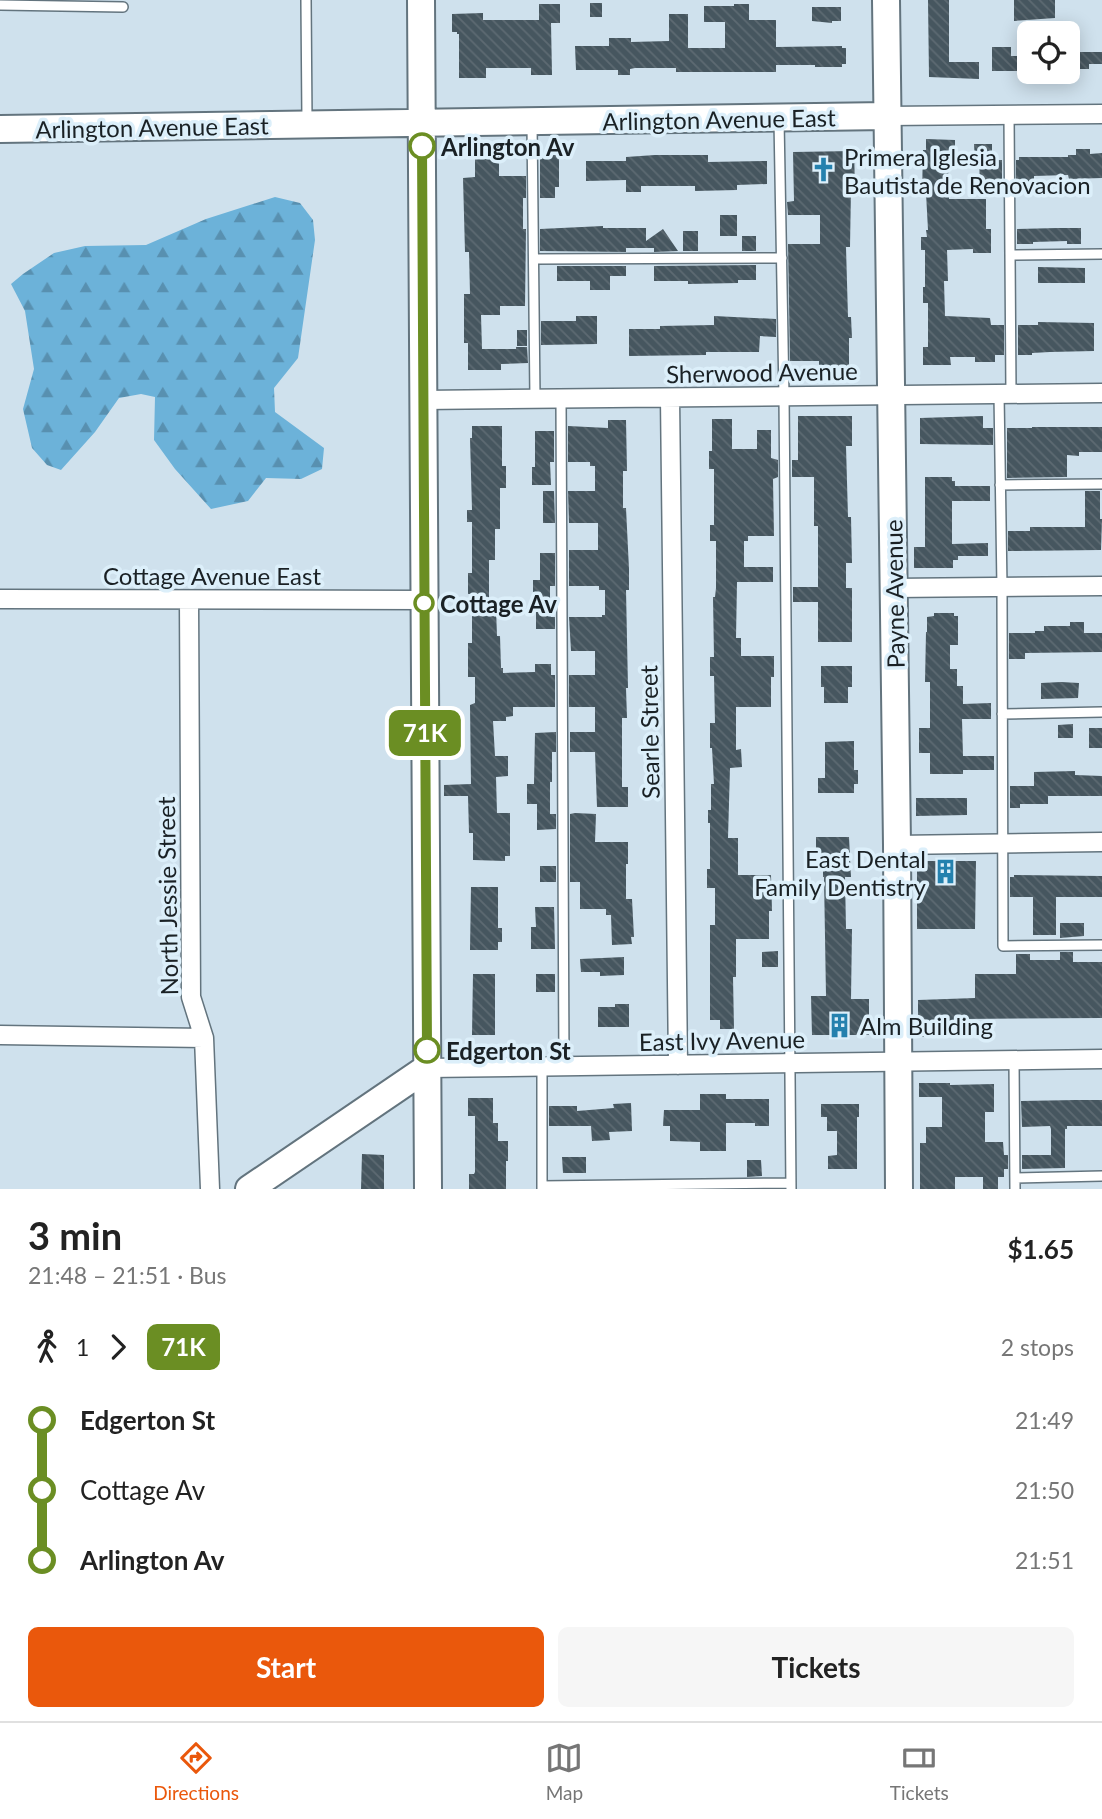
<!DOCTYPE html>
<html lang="en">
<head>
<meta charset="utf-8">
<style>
	:root { --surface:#fff; --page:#f6f6f6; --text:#222; --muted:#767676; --line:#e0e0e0; --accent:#ea580c }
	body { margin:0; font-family:Lato,sans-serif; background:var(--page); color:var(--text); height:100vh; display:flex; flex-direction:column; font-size:26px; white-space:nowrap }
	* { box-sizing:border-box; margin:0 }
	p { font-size:23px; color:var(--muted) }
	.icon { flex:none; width:38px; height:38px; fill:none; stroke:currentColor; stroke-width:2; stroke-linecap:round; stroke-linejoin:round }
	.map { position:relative; height:1189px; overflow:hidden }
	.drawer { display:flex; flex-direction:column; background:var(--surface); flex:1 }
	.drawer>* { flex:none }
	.badge { padding:0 14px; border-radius:10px; font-size:24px; line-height:46px }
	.fabs { position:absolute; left:1017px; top:21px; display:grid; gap:14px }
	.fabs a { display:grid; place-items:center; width:63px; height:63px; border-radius:10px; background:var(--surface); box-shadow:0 4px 18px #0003; font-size:35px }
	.map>.badge { position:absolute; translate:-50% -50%; box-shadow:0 0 0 4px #fff }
	.legs { display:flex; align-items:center; gap:10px; height:77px; padding:0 28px; font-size:23px }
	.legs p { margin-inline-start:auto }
	.overview { display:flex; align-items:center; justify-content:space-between; height:119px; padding:0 28px }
	h1 { font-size:38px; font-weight:700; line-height:52px }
	.button { display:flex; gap:14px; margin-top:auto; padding:14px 28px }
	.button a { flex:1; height:80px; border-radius:10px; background:var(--accent); color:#fff; font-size:28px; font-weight:700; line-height:80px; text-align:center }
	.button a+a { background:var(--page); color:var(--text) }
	ul { padding:0 28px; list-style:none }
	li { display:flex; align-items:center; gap:24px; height:70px; font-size:26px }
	li i { display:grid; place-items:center; width:10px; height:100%; margin:0 9px; background:currentColor }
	li i::after { content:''; width:18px; height:18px; margin:-9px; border:5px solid; border-radius:50%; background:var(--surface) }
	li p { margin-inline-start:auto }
	li:first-child i { background:linear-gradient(#0000 50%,currentColor 0) }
	li:last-child i { background:linear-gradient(currentColor 50%,#0000 0) }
	.tabs { display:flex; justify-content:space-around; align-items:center; height:98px; border-top:2px solid var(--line); background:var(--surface); font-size:19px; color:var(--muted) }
	.tabs a { display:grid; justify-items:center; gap:4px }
	.tabs .on { color:var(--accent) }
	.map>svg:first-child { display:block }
</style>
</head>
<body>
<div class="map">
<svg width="1102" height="1189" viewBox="0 0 1102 1189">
	<defs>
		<pattern id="forest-firs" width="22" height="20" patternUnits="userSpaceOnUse" patternTransform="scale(1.75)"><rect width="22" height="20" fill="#6cb2d9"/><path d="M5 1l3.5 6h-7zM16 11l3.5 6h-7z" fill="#5890b0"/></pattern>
		<pattern id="building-back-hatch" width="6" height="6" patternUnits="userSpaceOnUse" patternTransform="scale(1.75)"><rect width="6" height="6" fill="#46565f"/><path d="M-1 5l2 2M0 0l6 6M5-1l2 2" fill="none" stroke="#5d6a72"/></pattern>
	</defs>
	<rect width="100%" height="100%" fill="#cfe1ed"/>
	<!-- forest -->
	<path fill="url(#forest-firs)" d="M 275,197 L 300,203 L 313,220 L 315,240 L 298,358 L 274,388 L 275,412 L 324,448 L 322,469 L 301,479 L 266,478 L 248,501 L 211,509 L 175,469 L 154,440 L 155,397 L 141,394 L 119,398 L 95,432 L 61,470 L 47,465 L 32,448 L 23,409 L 34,369 L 25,311 L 11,284 L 23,274 L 54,253 L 85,246 L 146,245 L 206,219 Z"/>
	<!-- building -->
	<path fill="url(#building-back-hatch)" d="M 928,0 L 949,0 L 949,62 L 979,62 L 979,79 L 929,77 Z
		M 1014,0 L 1055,0 L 1055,18 L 1014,21 Z
		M 590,3 L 602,3 L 602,17 L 590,17 Z
		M 539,4 L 560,4 L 560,23 L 551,23 L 552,75 L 531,75 L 531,68 L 486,68 L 486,78 L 459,78 L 459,34 L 457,34 L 457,32 L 452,32 L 452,14 L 483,13 L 483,20 L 539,20 Z
		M 734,4 L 749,4 L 749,20 L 776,20 L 776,47 L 842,46 L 842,48 L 846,48 L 846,64 L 842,64 L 842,67 L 815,67 L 815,65 L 776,65 L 776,72 L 676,72 L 676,68 L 635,68 L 630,69 L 630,75 L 618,75 L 618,70 L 576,70 L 575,46 L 609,46 L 609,38 L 631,38 L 631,42 L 669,41 L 669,14 L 688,14 L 688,48 L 725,48 L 725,22 L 704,22 L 704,6 L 734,6 Z
		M 812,7 L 841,7 L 841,21 L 832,21 L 832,23 L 812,21 Z
		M 992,47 L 1011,47 L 1011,56 L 1022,56 L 1022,71 L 992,71 Z
		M 1070,52 L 1102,52 L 1102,64 L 1089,64 L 1089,69 L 1070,69 Z
		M 926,139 L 955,140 L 955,155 L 951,155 L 951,161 L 948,161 L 949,199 L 986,199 L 986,229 L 991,229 L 991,253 L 973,253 L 973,249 L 947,250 L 948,281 L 944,281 L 945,316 L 990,318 L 991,325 L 1004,325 L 1004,355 L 995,355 L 995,362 L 975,362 L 975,357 L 950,357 L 951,365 L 923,365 L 923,347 L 928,347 L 928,303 L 923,303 L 923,287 L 925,287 L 925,250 L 921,250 L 921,237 L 927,237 L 926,230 L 928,230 L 926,193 L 922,193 L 923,150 L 926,150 Z
		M 499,144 L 499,176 L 526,176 L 526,198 L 523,198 L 523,229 L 526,229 L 525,306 L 500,306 L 500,315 L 481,315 L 482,349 L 516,349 L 516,347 L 527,347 L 528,363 L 501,364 L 501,370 L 468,370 L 468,343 L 464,343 L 464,294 L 470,294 L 469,252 L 465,252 L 463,178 L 475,177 L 475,149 L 484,149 L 484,145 Z
		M 974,144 L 992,144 L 992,160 L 1002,160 L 1002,183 L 980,183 L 979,161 L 975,161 Z
		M 1076,149 L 1090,149 L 1090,154 L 1102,153 L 1102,178 L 1069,179 L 1068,175 L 1034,176 L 1034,184 L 1016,184 L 1016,160 L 1019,160 L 1019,157 L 1068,157 L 1068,155 L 1076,155 Z
		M 854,151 L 855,187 L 851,188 L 850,247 L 846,247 L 848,317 L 851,317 L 852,338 L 849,338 L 849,366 L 819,366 L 819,361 L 790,361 L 788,244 L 820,244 L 820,215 L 788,215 L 787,202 L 794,201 L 793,152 Z
		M 540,155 L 559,155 L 559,187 L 555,187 L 555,198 L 540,198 Z
		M 655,155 L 708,155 L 708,162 L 767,161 L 767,184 L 737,185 L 737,190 L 695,191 L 695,186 L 641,186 L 641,192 L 626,192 L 626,180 L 586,181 L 586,161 L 626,161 L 626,157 Z
		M 720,215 L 737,215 L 737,236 L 720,236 Z
		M 603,226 L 603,228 L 646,228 L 646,241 L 663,229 L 678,251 L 654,252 L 654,248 L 626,248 L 626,252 L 540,251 L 540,229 Z
		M 1058,228 L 1081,228 L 1081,244 L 1067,244 L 1067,241 L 1033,242 L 1033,244 L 1017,244 L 1017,229 Z
		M 683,231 L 698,231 L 698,251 L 683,251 Z
		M 742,236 L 756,236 L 756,251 L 742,251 Z
		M 756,265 L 756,280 L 738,280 L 738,283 L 688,284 L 688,281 L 654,281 L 654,266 Z
		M 557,266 L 626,266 L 626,276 L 610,276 L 610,290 L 590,290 L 590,281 L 557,281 Z
		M 1038,267 L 1085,268 L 1085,283 L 1038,283 Z
		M 576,316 L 597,316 L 597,344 L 541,345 L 541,321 L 576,321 Z
		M 714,316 L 776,319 L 776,337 L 760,336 L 759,352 L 706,352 L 706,355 L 629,356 L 629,329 L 660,329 L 660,326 L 714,325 Z
		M 1038,322 L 1094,323 L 1094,351 L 1050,352 L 1032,353 L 1032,355 L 1018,355 L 1018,325 L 1038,325 Z
		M 517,330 L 527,330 L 527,346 L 517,346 Z
		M 798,416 L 852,416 L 852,446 L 846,446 L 848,517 L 851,517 L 852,563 L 846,563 L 846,588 L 852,588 L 852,642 L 818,642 L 818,602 L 793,602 L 793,587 L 818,587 L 818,526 L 814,526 L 814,477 L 792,477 L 792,460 L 798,460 Z
		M 983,416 L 983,428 L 993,428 L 993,445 L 920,444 L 920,418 Z
		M 712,419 L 732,419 L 732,449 L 757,449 L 757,430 L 771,430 L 771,458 L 778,460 L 778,477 L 773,479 L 774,536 L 748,536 L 748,541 L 744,541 L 744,567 L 773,567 L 773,582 L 737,582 L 736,638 L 741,638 L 741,656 L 774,656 L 774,677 L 771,677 L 771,707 L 736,707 L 736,750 L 741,749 L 742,767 L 730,768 L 728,838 L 738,838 L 738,875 L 771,875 L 772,911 L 769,911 L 769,939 L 736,939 L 736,977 L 733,977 L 734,1029 L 720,1029 L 720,1020 L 710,1020 L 710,925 L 715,925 L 715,888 L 707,888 L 707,869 L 710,869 L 710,823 L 708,823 L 708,810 L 711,810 L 711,784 L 714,784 L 712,748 L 710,748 L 710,723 L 715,723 L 714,676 L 710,676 L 710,657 L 714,657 L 713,597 L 715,597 L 716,588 L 716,541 L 710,541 L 710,525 L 714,525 L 714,469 L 709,469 L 709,451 L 712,451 Z
		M 608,420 L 626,420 L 627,471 L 623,471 L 623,508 L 626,508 L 629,569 L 629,590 L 626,590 L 628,688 L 626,688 L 627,718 L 622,718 L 622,787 L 628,787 L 628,807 L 597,807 L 595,752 L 570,752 L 570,732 L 595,732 L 595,707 L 569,707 L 569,675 L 595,675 L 595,651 L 571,651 L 569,617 L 602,617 L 602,615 L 605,615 L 605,590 L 599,590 L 599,586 L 569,586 L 569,550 L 598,550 L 598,523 L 569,523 L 568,491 L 595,491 L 595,466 L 590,466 L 590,462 L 568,462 L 568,426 L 608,428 Z
		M 472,426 L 502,426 L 502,466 L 506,466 L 506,488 L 500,488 L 500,529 L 495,529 L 495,560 L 489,560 L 489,608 L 496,608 L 497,636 L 500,636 L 501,668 L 503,668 L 503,673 L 535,672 L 535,664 L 551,664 L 551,675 L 555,675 L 555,707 L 513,707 L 513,716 L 506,717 L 506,721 L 493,721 L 495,756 L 508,756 L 508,776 L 496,777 L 497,813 L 510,813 L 510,856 L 505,856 L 505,861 L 473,860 L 473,833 L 469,833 L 468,796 L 444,796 L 444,785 L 471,784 L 470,705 L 475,703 L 475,677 L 468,677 L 468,643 L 472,643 L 472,594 L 468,594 L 468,573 L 472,573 L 472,522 L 467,522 L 467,510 L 472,510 L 470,438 L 472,438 Z
		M 1032,427 L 1102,427 L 1102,452 L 1079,452 L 1079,456 L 1067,455 L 1067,477 L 1007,478 L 1007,428 L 1032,428 Z
		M 535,431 L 554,431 L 554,462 L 550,462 L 551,485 L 532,485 L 532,467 L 535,467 Z
		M 925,477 L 952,477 L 952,481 L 955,481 L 955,486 L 990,486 L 990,501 L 952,501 L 952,544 L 988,543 L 988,556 L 958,556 L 958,560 L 953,560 L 953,568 L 914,568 L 914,547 L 925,547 Z
		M 543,491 L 554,491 L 555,523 L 543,523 Z
		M 1085,491 L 1100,491 L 1100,519 L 1102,519 L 1101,550 L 1008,551 L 1008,531 L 1030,531 L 1030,527 L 1085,527 Z
		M 540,553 L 555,553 L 555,586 L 550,586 L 550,615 L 551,617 L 555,617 L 555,629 L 536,629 L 536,596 L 533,596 L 533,580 L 540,580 Z
		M 934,613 L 954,613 L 954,616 L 958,616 L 958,645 L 950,645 L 950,669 L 957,669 L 957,686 L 963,686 L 963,704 L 991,703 L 991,719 L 962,719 L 963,756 L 994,756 L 994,770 L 963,770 L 963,774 L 930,774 L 930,753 L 919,753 L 919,728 L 930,728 L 930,682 L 925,682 L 926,632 L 927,632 L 927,617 L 934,616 Z
		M 1070,622 L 1084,622 L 1084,633 L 1102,633 L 1102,652 L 1025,653 L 1025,659 L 1009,659 L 1009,633 L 1035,633 L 1035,631 L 1044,631 L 1044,626 L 1070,626 Z
		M 821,666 L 852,666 L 852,687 L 848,687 L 848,703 L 824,703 L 824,687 L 821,687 Z
		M 1061,682 L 1079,683 L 1078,698 L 1041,699 L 1041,683 Z
		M 1073,724 L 1073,738 L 1058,738 L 1058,725 Z
		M 1089,728 L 1102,728 L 1102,748 L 1089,748 Z
		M 556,732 L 556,752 L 552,752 L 552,782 L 550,782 L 550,814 L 556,814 L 556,829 L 537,830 L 537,804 L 527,804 L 527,784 L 534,784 L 535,733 Z
		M 854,741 L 854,770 L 858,770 L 858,784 L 854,784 L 854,793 L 818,793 L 818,778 L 825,778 L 825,742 Z
		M 1075,771 L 1075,775 L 1102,776 L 1102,796 L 1048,796 L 1048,804 L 1020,804 L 1020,808 L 1010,808 L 1010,786 L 1034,786 L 1034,772 Z
		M 916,798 L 967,798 L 967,815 L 916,816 Z
		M 575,813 L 596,814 L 595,842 L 628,842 L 628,864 L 626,864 L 626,899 L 632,899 L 634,937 L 631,937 L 632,944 L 612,945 L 611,915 L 606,915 L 606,909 L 580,909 L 580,882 L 570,882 L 570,814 Z
		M 816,837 L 849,837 L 851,877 L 845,877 L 846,929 L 852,929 L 851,999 L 869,999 L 869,1035 L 812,1035 L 811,996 L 826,996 L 824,877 L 823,877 L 823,854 L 816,854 Z
		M 917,861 L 976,861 L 975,929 L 917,929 Z
		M 540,866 L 556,866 L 556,882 L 540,882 Z
		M 1014,875 L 1102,876 L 1102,897 L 1056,897 L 1056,935 L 1033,935 L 1033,897 L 1010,897 L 1010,877 L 1014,877 Z
		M 471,887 L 498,887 L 498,928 L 502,928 L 502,942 L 498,942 L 498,950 L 470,950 Z
		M 535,907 L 554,907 L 555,949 L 531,949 L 531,927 L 536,927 Z
		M 1060,923 L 1084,923 L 1084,936 L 1060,938 Z
		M 778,951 L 778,967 L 762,967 L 762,952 Z
		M 1060,952 L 1073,952 L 1073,962 L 1102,962 L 1102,1018 L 961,1019 L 961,1037 L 918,1037 L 918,1000 L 975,998 L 975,974 L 1016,974 L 1016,954 L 1030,954 L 1030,960 L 1060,960 Z
		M 624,957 L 624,975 L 600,976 L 600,972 L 581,972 L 580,959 Z
		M 473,974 L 495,974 L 495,1035 L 472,1035 Z
		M 536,974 L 555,974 L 555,992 L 536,992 Z
		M 615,1004 L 629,1004 L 629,1027 L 598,1027 L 598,1007 L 615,1007 Z
		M 919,1083 L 950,1083 L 950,1085 L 994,1084 L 994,1112 L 985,1112 L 985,1142 L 1003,1142 L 1004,1155 L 1008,1155 L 1008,1169 L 1004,1169 L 1004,1177 L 998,1177 L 998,1189 L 983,1189 L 983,1177 L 955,1177 L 955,1189 L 920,1189 L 920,1143 L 926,1143 L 926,1127 L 942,1127 L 942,1097 L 919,1097 Z
		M 700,1094 L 726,1094 L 726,1099 L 769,1099 L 769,1126 L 755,1126 L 755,1123 L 726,1123 L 726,1151 L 700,1151 L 700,1142 L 670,1141 L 670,1126 L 663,1126 L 664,1110 L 700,1110 Z
		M 468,1098 L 493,1098 L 493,1123 L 498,1123 L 498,1141 L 508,1141 L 508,1161 L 506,1161 L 506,1189 L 469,1189 L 469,1174 L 474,1174 L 475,1172 L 475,1116 L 468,1116 Z
		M 1076,1100 L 1102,1100 L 1102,1126 L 1067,1126 L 1067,1129 L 1065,1129 L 1065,1168 L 1022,1169 L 1022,1155 L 1051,1155 L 1051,1129 L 1050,1126 L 1022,1127 L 1021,1101 Z
		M 631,1103 L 632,1131 L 609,1132 L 610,1140 L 592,1141 L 591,1126 L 549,1126 L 549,1106 L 577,1106 L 577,1111 L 614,1108 L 613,1104 Z
		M 821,1104 L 859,1104 L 859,1117 L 857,1117 L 857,1169 L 828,1169 L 828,1156 L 837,1155 L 837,1131 L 827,1131 L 827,1117 L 821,1117 Z
		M 362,1154 L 384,1155 L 384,1189 L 361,1189 Z
		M 562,1157 L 586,1157 L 586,1173 L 563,1173 Z
		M 747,1160 L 761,1160 L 762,1176 L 747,1177 Z"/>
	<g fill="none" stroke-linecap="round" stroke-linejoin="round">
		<defs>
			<path id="lane" d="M 306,0 L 307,121
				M 0,5 L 123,7
				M 1009,115 L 1011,394
				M 779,120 L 784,396 L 791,1189
				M 532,124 L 535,399
				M 1010,255 L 1102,254
				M 534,259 L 782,258
				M 999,394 L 1002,587 L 1003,946 L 1102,945
				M 561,399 L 564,1066
				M 1000,485 L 1102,484
				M 1002,714 L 1102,712
				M 1014,1061 L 1015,1189
				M 1015,1178 L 1102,1176
				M 542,1186 L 791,1183
				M 542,1189 L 542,1066"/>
			<path id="street" d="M 887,116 L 1102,114
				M 670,398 L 678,1065
				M 423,400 L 1102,393
				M 893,588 L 1102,586
				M 0,599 L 424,600
				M 189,600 L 191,997 L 204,1038 L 210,1189
				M 897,845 L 1102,842
				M 0,1035 L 204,1038
				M 427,1068 L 1102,1059"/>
			<path id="secondary" d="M 421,0 L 428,1189
				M 886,0 L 897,845 L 899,1189
				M 0,129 L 887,116
				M 249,1189 L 427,1068"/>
		</defs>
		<!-- lane casing -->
		<use href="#lane" stroke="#63747e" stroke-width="12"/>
		<!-- street casing -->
		<use href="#street" stroke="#63747e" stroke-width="21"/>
		<!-- secondary casing -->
		<use href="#secondary" stroke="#63747e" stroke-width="30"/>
		<!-- lane -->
		<use href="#lane" stroke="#fff" stroke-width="9"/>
		<!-- street -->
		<use href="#street" stroke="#fff" stroke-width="18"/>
		<!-- secondary -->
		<use href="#secondary" stroke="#fff" stroke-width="26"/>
	</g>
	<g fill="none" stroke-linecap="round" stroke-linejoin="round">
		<defs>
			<path id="line-1" d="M 422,146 L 427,1050"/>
		</defs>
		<!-- line-1 casing -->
		<use href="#line-1" stroke="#fff" stroke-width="16"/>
		<!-- line-1 -->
		<use href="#line-1" stroke="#6b8e23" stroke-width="10"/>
	</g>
	<!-- icons -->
	<defs>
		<symbol id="church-bare" viewBox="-9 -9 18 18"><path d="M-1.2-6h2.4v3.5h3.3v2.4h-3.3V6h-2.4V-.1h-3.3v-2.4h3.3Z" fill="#2481ae" stroke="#dceffa" stroke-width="2.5" paint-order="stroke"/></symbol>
		<symbol id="building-bare" viewBox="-9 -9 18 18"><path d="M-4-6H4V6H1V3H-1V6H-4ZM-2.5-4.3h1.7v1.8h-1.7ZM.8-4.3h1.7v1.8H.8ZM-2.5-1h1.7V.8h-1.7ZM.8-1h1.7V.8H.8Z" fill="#2481ae" stroke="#dceffa" stroke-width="2.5" paint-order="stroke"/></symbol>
	</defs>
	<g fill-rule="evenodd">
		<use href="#church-bare" x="806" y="152" width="35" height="35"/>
		<use href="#building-bare" x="928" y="854" width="35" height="35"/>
		<use href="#building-bare" x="822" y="1008" width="35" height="35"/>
	</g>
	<!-- markers -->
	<g fill="#fff" stroke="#6b8e23" stroke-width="3.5">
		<circle cx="422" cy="146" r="12"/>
		<circle cx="424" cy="603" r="9"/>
		<circle cx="427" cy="1050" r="12"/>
	</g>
	<g text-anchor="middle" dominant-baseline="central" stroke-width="7" stroke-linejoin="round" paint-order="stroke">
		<!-- street labels -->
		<g font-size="24" fill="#1a2125" stroke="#dceffa">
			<text transform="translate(719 119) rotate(-1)">Arlington Avenue East</text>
			<text transform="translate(152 127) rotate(-1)">Arlington Avenue East</text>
			<text transform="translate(762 372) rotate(-1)">Sherwood Avenue</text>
			<text x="212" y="575">Cottage Avenue East</text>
			<text transform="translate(894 594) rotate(-91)">Payne Avenue</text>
			<text transform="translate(649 732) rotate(-91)">Searle Street</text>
			<text transform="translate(167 896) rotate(-91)">North Jessie Street</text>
			<text transform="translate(722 1040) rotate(-1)">East Ivy Avenue</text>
		</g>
		<!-- stop labels -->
		<g font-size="24" font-weight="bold" fill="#1a2125" stroke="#dceffa" text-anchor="start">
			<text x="441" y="146">Arlington Av</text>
			<text x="440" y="603">Cottage Av</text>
			<text x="446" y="1050">Edgerton St</text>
		</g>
		<!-- poi labels -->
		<g font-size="24" fill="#1a2125" stroke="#dceffa" text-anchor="start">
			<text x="844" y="156">Primera Iglesia<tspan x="844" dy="28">Bautista de Renovacion</tspan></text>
			<text x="926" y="858" text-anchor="end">East Dental<tspan x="926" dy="28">Family Dentistry</tspan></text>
			<text x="860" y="1025">Alm Building</text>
		</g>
	</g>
</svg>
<div class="fabs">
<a><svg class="icon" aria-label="locate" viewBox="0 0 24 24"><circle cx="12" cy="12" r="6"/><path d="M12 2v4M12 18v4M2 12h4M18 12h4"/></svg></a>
</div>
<b class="badge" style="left:425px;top:733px;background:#6b8e23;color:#fff">71K</b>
</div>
<section class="drawer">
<div class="overview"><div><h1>3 min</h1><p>21:48 – 21:51 · Bus</p></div><b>$1.65</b></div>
<div class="legs"><svg class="icon" aria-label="walk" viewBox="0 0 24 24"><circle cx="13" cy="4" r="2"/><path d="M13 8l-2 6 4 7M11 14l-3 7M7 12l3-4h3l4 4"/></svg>1<svg class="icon" aria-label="forward" viewBox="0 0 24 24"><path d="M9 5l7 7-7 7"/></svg><b class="badge" style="background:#6b8e23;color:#fff">71K</b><p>2 stops</p></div>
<ul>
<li><i style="color:#6b8e23"></i><b>Edgerton St</b><p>21:49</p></li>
<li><i style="color:#6b8e23"></i><span>Cottage Av</span><p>21:50</p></li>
<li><i style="color:#6b8e23"></i><b>Arlington Av</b><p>21:51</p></li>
</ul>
<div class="button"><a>Start</a><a>Tickets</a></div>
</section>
<nav class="tabs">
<a class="on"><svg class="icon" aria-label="directions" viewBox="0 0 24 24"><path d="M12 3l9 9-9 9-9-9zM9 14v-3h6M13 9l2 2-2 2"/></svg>Directions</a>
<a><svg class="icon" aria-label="map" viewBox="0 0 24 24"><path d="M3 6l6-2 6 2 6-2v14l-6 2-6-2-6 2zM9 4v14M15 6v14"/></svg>Map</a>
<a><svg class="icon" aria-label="tickets" viewBox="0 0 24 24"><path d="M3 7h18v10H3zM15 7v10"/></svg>Tickets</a>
</nav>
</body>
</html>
